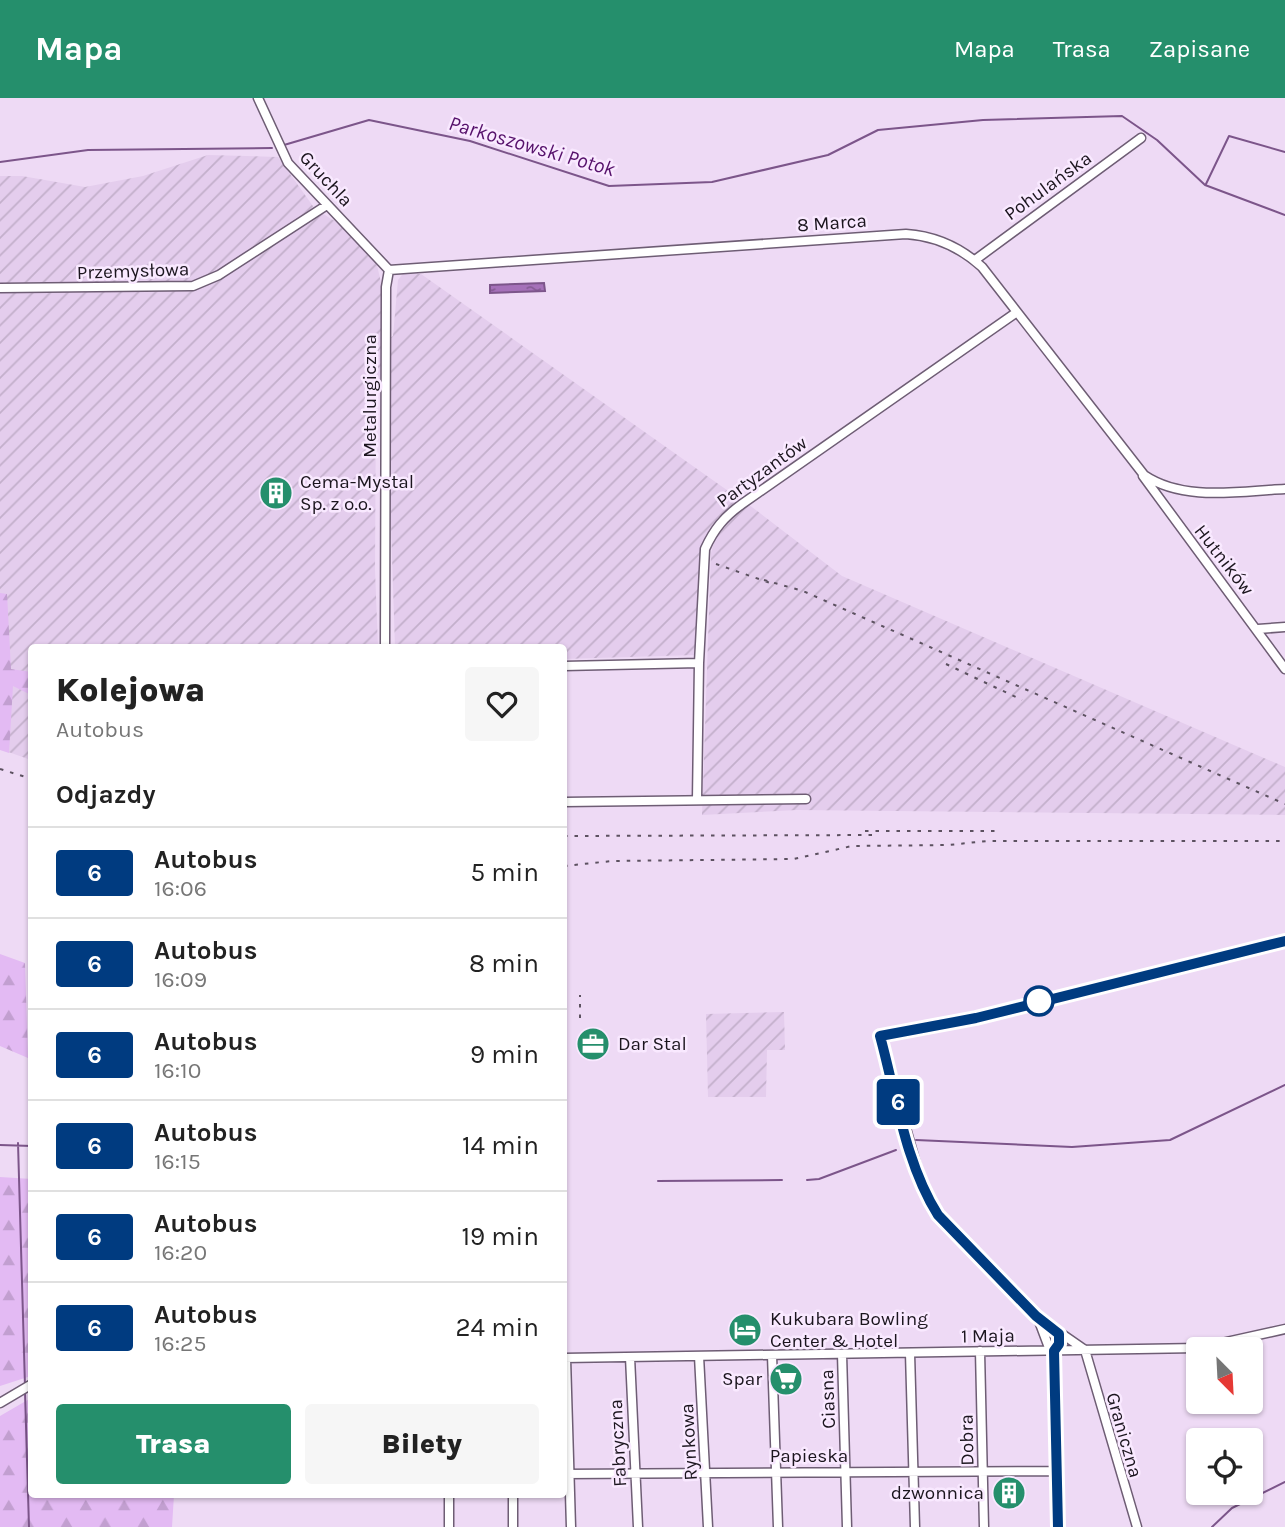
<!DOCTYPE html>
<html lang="pl">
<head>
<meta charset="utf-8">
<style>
	:root { --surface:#fff; --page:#f6f6f6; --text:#222; --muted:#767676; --line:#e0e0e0; --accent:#258f6c }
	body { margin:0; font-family:Karla,sans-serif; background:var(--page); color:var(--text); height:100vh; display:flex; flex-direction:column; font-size:26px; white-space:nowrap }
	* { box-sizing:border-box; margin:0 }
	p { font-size:23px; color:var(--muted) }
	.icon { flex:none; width:38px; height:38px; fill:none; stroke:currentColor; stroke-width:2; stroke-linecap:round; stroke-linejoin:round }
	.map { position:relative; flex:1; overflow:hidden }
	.panel { position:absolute; left:28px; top:546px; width:539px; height:854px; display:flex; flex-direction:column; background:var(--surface); border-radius:7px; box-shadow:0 2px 5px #0004 }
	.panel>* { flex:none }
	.badge { padding:0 14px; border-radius:5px; font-size:24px; line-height:46px }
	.needle { width:46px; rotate:156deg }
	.buttons { position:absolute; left:1186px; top:1239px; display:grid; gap:14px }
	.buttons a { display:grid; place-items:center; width:77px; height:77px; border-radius:7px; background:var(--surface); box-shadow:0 2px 5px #0004; font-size:35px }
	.map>.badge { position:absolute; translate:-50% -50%; box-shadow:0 0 0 4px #fff }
	h2 { padding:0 28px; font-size:26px; line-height:63px }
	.round { display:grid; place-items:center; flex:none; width:74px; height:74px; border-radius:7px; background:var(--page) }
	.summary { display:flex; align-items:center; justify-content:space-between; height:119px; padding:0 28px }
	h1 { font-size:33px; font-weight:800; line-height:52px }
	.cta { display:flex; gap:14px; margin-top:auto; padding:14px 28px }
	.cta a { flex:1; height:80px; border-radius:7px; background:var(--accent); color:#fff; font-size:28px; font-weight:800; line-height:80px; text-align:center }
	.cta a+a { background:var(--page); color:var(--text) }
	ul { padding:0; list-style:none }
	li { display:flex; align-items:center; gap:21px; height:91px; padding:0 28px; border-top:2px solid var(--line) }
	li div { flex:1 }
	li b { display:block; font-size:26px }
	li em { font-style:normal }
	li .badge { min-width:77px; font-weight:700; text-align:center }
	header { display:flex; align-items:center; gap:42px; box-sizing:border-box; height:98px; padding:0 35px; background:var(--accent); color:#fff }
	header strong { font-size:33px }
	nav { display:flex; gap:38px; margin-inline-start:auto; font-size:24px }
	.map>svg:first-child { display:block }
</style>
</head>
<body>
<header>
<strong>Mapa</strong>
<nav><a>Mapa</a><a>Trasa</a><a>Zapisane</a></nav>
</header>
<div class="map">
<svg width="1285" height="1429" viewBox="0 0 1285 1429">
	<defs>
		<pattern id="industrial-furrows" width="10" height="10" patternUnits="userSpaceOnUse" patternTransform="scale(1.75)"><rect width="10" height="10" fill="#e4cded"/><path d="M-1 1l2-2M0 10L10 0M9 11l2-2" fill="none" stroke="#c3afcb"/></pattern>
		<pattern id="forest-firs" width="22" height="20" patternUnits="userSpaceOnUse" patternTransform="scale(1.75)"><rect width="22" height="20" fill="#e3baf3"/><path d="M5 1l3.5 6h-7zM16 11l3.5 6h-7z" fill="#c29fd0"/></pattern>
		<pattern id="water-ripples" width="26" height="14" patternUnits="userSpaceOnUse" patternTransform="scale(1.75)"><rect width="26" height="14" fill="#a571b9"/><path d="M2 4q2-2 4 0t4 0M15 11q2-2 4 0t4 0" fill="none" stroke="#865c96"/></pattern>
	</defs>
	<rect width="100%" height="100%" fill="#eedaf5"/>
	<!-- industrial -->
	<path fill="url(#industrial-furrows)" d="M 208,57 L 278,59 L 315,111 L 338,125 L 377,167 L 382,189 L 381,279 L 376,292 L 375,472 L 378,549 L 32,550 L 31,662 L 0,651 L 0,78 L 22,78 L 85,89 L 143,78 Z
		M 403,176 L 421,176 L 741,402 L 718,420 L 703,443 L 695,557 L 564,561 L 564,550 L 395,549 L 388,337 L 390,240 L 393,238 L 398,182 Z
		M 748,406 L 842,478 L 1285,669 L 1285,717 L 797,712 L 702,717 L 711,455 L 717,434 Z
		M 784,914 L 785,952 L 767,952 L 766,999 L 708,999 L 706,916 Z"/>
	<!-- forest -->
	<path fill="url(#forest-firs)" d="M 0,495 L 7,496 L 11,571 L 31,574 L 31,597 L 13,588 L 9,655 L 0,652 Z
		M 0,856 L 25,865 L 28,960 L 0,948 Z
		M 0,1079 L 32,1081 L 31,1278 L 0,1288 Z
		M 31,1300 L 32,1396 L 174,1397 L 172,1429 L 0,1429 L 0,1318 Z"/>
	<!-- water -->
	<path fill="url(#water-ripples)" stroke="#7c558a" stroke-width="2" d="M 544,185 L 545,193 L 490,195 L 490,187 Z"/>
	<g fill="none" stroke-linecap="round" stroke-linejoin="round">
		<!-- stream -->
		<path stroke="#7c558a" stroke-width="2" d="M 284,47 L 369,22 L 470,43 L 609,88 L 712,84 L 828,57 L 878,32 L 983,22 L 1122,18 L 1157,42 L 1205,87 L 1285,117
			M 0,64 L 88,52 L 272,50
			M 1206,86 L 1229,38 L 1285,54
			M 916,1042 L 1072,1049 L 1170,1042 L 1285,987
			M 18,1045 L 25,1288
			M 0,1047 L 32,1048
			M 807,1082 L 819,1081 L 896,1052
			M 658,1083 L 782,1082
			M 25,1294 L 29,1429
			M 1212,1429 L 1232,1410 L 1285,1384"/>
		<defs>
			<path id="minor" d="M 258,0 L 288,65 L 389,172
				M 975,162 L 1141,40
				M 389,172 L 906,136 C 935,138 960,149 982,169 L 1144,377 C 1184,404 1239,393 1285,391
				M 0,190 L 193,188 L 219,177 L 327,107
				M 1143,378 L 1285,571
				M 1258,531 L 1285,529
				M 385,550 L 386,189 L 389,172
				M 564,568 L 699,565
				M 697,702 L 699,565 L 705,451 C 714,431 724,419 742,406 L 1017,214
				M 564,704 L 806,701
				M 1039,1223 L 1048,1247 L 1054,1253
				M 980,1253 L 984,1429
				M 1054,1253 L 1058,1429
				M 910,1255 L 915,1429
				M 842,1256 L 847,1429
				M 772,1257 L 778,1429
				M 699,1258 L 708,1429
				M 630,1259 L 638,1429
				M 564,1260 L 1199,1250 L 1285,1231
				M 566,1260 L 571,1429
				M 0,1305 L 32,1286
				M 564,1376 L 1055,1373
				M 449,1396 L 449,1429
				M 513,1429 L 513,1396
				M 1137,1429 L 1085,1252 L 1036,1218 L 938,1117 L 922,1087 L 880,938 L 976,920 L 1285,843"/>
		</defs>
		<!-- minor casing -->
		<use href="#minor" stroke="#6e5d74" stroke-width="11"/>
		<!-- minor -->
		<use href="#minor" stroke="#fff" stroke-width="8"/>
		<!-- rail -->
		<path stroke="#5c5160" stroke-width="2" stroke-dasharray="3.5 7" stroke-linecap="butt" d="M 716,466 L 773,486
			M 764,482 L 803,493 L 1285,706
			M 946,566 L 1022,602
			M 0,671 L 32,681
			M 865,733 L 998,733
			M 564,738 L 876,737
			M 564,768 L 612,763 L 794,761 L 852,748 L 949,747 L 987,743 L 1285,743
			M 580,920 L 580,897"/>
	</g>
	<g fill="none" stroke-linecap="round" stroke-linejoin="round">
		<defs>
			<path id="line" d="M 1058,1429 L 1054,1253 L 1059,1246 L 1059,1236 L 1036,1218 L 938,1117 C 905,1065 896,996 880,938 L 976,920 L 1285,843"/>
		</defs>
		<!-- line casing -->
		<use href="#line" stroke="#fff" stroke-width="16"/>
		<!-- line -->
		<use href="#line" stroke="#003b80" stroke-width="10"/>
	</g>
	<!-- icons -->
	<defs>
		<symbol id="building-disc" viewBox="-11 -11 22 22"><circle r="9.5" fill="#258f6c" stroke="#f9e9ff"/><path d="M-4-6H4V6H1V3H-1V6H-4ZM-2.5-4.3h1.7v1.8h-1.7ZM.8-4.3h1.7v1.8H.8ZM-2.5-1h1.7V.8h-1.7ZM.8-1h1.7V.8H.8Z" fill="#fff"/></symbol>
		<symbol id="office-disc" viewBox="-11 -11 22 22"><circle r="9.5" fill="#258f6c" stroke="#f9e9ff"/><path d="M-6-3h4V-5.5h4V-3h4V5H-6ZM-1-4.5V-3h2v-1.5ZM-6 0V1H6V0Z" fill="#fff"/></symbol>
		<symbol id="hotel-disc" viewBox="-11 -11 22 22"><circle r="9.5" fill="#258f6c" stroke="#f9e9ff"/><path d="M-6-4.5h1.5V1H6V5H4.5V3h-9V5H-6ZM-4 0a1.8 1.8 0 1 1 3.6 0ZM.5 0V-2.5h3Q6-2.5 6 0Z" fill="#fff"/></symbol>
		<symbol id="supermarket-disc" viewBox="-11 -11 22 22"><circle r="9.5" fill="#258f6c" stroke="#f9e9ff"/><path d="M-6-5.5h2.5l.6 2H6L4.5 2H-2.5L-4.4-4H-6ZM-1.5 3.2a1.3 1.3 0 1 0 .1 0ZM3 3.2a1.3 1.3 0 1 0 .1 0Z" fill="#fff"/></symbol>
	</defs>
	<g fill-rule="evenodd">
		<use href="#building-disc" x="257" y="376" width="38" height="38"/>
		<use href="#office-disc" x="574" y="927" width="38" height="38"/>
		<use href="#hotel-disc" x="726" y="1213" width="38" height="38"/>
		<use href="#supermarket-disc" x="767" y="1262" width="38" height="38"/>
		<use href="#building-disc" x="990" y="1376" width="38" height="38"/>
	</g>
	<!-- markers -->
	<circle fill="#fff" stroke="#003b80" stroke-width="3.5" cx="1039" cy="903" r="14"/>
	<g text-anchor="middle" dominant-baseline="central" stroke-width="5" stroke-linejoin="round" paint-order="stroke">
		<!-- street labels -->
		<g font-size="19" fill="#1b151e" stroke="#f9e9ff">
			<text transform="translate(326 81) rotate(47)">Gruchla</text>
			<text transform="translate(1048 88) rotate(-36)">Pohulańska</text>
			<text transform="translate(832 125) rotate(-4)">8 Marca</text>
			<text transform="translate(133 173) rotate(-2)">Przemysłowa</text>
			<text transform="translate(370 298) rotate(-90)">Metalurgiczna</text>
			<text transform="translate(762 374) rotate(-36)">Partyzantów</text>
			<text transform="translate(1224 462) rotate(52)">Hutników</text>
			<text transform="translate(988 1238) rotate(-1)">1 Maja</text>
			<text transform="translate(828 1301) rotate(-92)">Ciasna</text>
			<text transform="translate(1124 1337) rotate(74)">Graniczna</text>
			<text transform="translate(967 1342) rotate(-91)">Dobra</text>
			<text transform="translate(689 1344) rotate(-93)">Rynkowa</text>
			<text transform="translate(618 1345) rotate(-93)">Fabryczna</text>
			<text x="809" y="1358">Papieska</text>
		</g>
		<!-- poi labels -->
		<g font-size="19" fill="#1b151e" stroke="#f9e9ff" text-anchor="start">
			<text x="300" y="384">Cema-Mystal<tspan x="300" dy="22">Sp. z o.o.</tspan></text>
			<text x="618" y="946">Dar Stal</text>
			<text x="770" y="1221">Kukubara Bowling<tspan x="770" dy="22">Center &amp; Hotel</tspan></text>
			<text x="762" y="1281" text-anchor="end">Spar</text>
			<text x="984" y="1395" text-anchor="end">dzwonnica</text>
		</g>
		<!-- water labels -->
		<g font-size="21" font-style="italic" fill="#56116b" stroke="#f9e9ff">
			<text transform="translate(532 48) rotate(16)">Parkoszowski Potok</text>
		</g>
	</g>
</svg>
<div class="buttons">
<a><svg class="needle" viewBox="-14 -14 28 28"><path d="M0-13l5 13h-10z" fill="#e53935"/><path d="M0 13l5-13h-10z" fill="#767676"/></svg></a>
<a><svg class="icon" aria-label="locate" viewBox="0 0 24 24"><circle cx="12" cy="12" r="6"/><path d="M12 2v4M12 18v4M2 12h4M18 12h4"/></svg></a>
</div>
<b class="badge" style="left:898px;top:1004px;background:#003b80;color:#fff">6</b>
<section class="panel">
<div class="summary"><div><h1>Kolejowa</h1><p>Autobus</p></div><a class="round"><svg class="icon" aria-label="heart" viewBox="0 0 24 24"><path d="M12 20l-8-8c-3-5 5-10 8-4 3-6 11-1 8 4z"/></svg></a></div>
<h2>Odjazdy</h2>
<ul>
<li><span class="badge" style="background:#003b80;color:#fff">6</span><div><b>Autobus</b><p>16:06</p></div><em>5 min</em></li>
<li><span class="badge" style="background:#003b80;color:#fff">6</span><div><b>Autobus</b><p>16:09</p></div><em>8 min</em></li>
<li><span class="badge" style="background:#003b80;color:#fff">6</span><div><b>Autobus</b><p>16:10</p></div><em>9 min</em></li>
<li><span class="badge" style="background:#003b80;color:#fff">6</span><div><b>Autobus</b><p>16:15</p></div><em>14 min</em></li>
<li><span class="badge" style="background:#003b80;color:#fff">6</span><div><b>Autobus</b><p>16:20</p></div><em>19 min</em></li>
<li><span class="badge" style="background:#003b80;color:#fff">6</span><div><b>Autobus</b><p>16:25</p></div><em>24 min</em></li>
</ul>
<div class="cta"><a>Trasa</a><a>Bilety</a></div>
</section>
</div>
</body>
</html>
